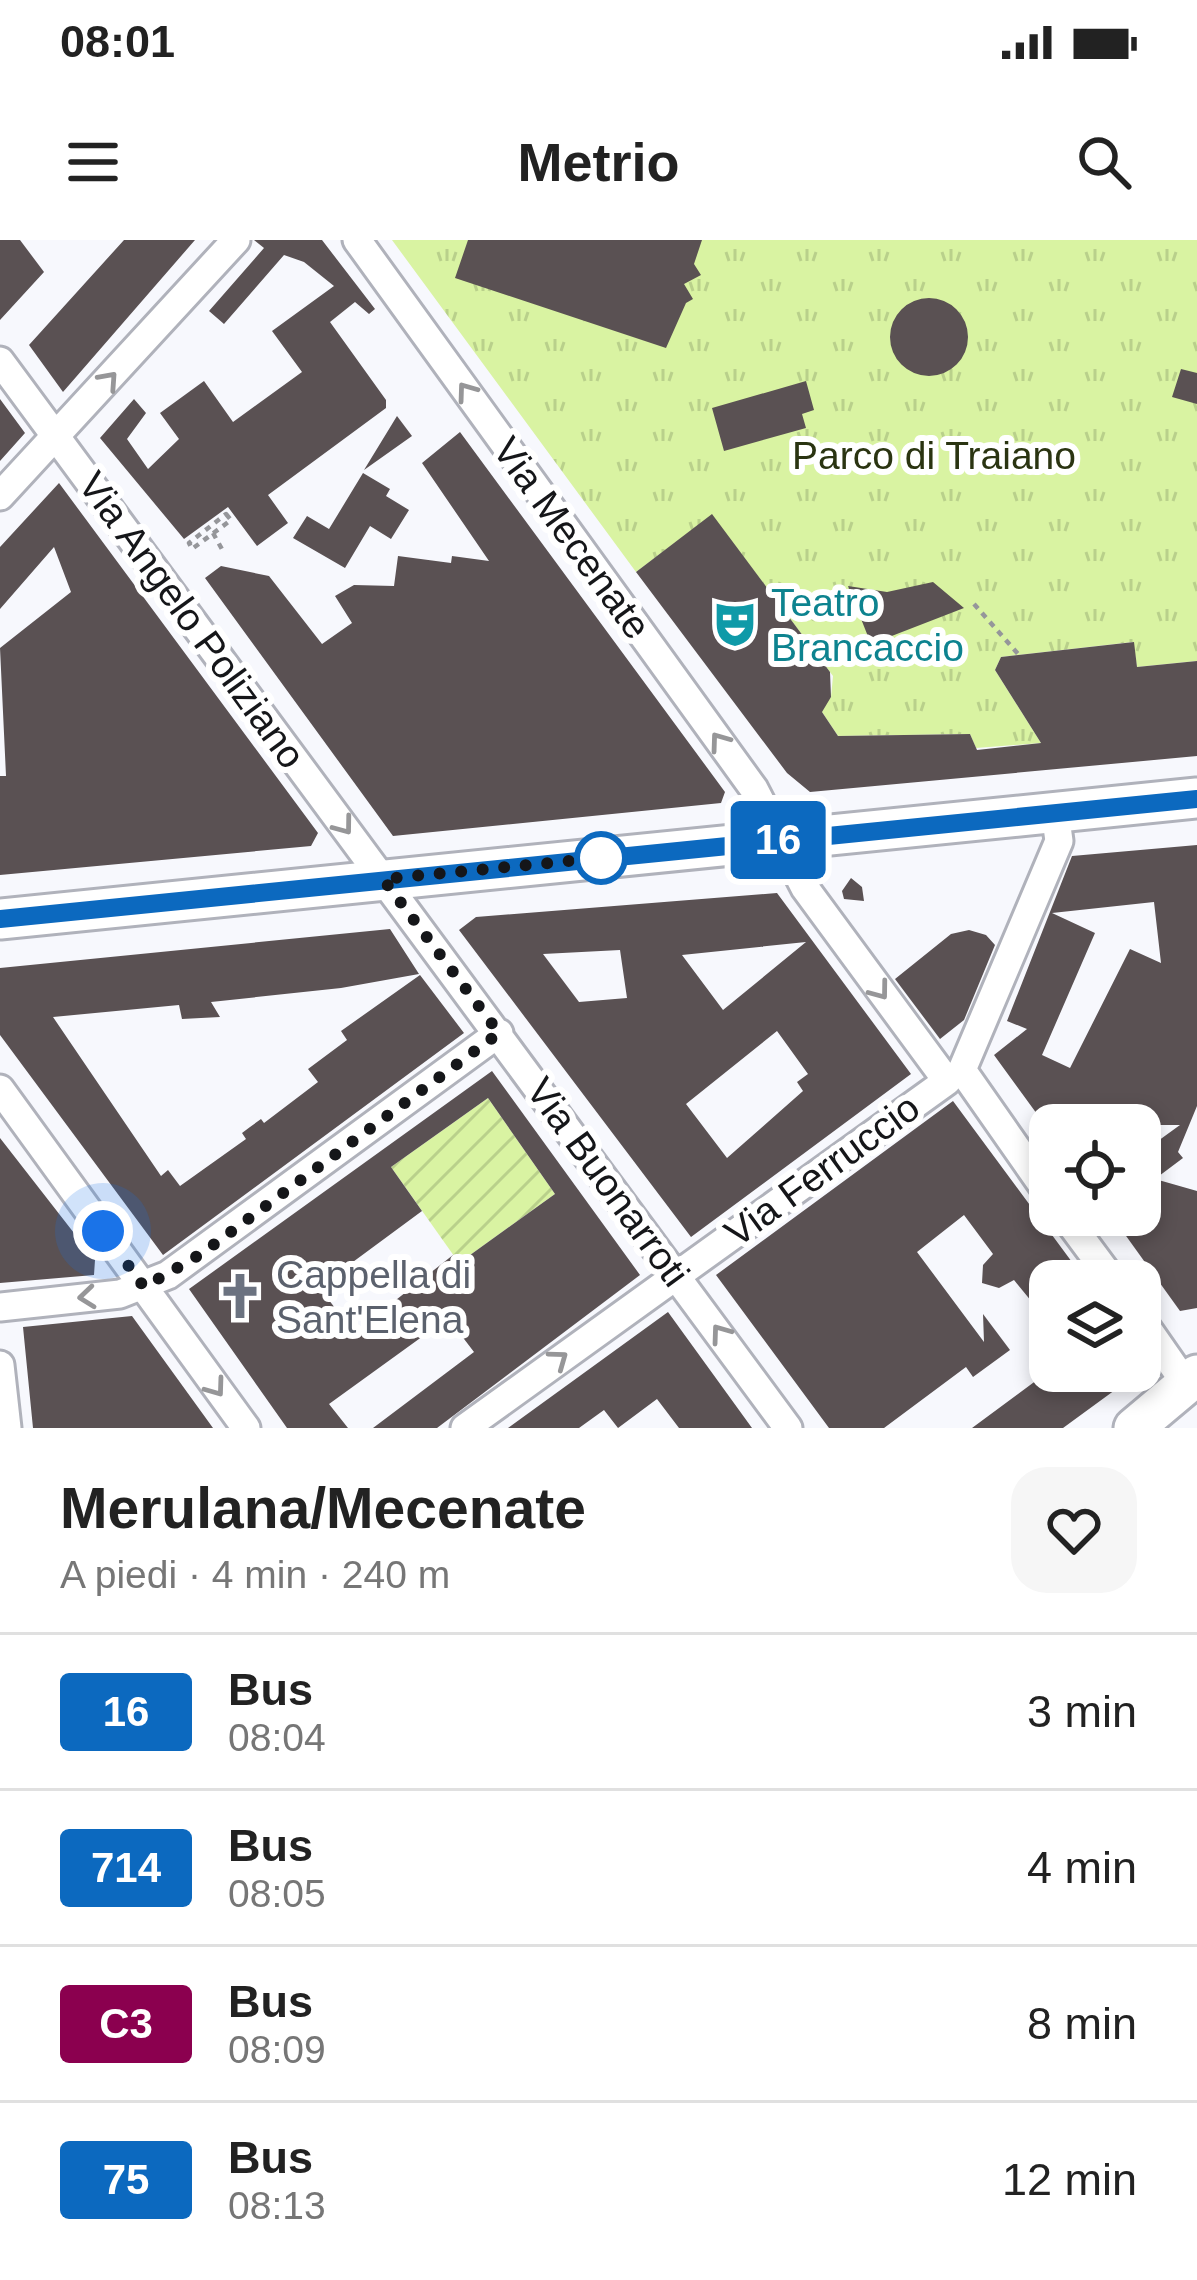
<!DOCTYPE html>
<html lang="it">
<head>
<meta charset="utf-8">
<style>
	:root { --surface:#fff; --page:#f6f6f6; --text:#222; --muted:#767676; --line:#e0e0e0 }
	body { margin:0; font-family:Helvetica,sans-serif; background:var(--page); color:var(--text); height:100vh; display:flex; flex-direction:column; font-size:45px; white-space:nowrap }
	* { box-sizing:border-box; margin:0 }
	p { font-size:39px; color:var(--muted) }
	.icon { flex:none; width:66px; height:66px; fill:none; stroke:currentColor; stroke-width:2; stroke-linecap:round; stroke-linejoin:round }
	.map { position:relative; height:1188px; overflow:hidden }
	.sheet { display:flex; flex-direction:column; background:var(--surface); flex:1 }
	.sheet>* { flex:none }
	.badge { padding:0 24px; border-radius:9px; font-size:42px; line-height:78px }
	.buttons { position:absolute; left:1029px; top:864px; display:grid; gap:24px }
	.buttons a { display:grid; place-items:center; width:132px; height:132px; border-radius:24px; background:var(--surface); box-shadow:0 6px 18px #0003; font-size:60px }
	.you { position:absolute; width:60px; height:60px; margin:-30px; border:9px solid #fff; border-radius:50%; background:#1a73e8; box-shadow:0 0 0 18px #1a73e833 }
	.map>.badge { position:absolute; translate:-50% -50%; box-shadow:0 0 0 6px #fff }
	.round { display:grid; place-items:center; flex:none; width:126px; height:126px; border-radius:36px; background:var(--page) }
	.headline { display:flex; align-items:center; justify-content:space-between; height:204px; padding:0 60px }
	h1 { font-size:57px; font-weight:700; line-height:90px }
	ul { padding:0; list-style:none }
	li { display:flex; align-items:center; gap:36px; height:156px; padding:0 60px; border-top:3px solid var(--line) }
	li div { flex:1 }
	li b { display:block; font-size:45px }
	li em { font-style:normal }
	li .badge { min-width:132px; font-weight:700; text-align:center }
	.status { display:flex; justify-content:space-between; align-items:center; height:84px; padding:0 60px; background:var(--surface); direction:ltr }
	.status svg { height:33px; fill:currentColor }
	header { display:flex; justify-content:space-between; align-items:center; height:156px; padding:0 60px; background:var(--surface); font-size:54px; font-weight:700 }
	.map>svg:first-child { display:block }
</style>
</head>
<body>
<div class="status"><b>08:01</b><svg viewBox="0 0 49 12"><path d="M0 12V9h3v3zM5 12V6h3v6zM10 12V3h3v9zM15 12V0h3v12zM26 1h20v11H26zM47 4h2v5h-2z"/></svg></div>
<header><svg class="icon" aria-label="menu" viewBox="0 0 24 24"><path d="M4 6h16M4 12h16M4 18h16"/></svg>Metrio<svg class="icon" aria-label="search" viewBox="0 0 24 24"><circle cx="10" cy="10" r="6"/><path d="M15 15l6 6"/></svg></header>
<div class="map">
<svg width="1197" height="1188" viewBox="0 0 1197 1188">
	<defs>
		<pattern id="park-tufts" width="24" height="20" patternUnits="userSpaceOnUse" patternTransform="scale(3)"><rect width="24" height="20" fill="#d9f3a2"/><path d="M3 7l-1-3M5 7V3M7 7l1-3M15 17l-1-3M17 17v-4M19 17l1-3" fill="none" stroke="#b9d08b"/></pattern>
		<pattern id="garden-furrows" width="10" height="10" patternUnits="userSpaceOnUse" patternTransform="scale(3)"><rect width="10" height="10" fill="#d9f3a2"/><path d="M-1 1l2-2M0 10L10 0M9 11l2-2" fill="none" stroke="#b9d08b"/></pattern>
	</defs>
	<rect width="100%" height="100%" fill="#f7f8fd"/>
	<!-- park -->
	<path fill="url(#park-tufts)" d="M 392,0 L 1197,0 L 1197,421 L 1137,427 L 1133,402 L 1001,417 L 995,430 L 1041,503 L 976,508 L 970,494 L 838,496 L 820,469 L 831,457 L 833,436 L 712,275 L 636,332 Z"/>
	<!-- garden -->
	<path fill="url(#garden-furrows)" d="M 488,858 L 555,954 L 459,1023 L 391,927 Z"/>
	<!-- building -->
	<path fill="#5a5153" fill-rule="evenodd" d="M 0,0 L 20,0 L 44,32 L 0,80 Z
		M 124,0 L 195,0 L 63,152 L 29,105 Z
		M 254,0 L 322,0 L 375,69 L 369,74 L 355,62 L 330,82 L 386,160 L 386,168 L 268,255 L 288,283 L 257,306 L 228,267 L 184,299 L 100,198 L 134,159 L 146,173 L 127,199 L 148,229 L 179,199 L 160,173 L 204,141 L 233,182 L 302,132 L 272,91 L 334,46 L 304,22 L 284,15 L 224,84 L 209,71 L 264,8 Z
		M 468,0 L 702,0 L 694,24 L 701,35 L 684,44 L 693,59 L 686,63 L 666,108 L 455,38 Z
		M890 97a39 39 0 1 1 78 0a39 39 0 1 1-78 0Z
		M 1181,129 L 1197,133 L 1197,164 L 1172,157 Z
		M 806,141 L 814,170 L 802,174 L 806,188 L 724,211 L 712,168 Z
		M 0,159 L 25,193 L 0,221 Z
		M 397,176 L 412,196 L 364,230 Z
		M 460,192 L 725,552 L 721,563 L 393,596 L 205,338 L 221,326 L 269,336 L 322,404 L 352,383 L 335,356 L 354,345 L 394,346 L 398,316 L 451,323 L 452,316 L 489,321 L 422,223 Z
		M 363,233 L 390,249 L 386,256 L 409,270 L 391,299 L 370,286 L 345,328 L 293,298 L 307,276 L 329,289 Z
		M 59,243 L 318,593 L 311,606 L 0,635 L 0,536 L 6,536 L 0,408 L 71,352 L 54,307 L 0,369 L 0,307 Z
		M 712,274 L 830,432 L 831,457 L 822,472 L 838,496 L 970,494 L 977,510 L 1041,503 L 995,430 L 1001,417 L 1134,402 L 1137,427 L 1197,421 L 1197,516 L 810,552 L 787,533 L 636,332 Z
		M 933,342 L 964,368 L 871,404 L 848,346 L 887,352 Z
		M 1197,605 L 1197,866 L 1178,912 L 1183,918 L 1155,939 L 1197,951 L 1197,1068 L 1180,1071 L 1111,975 L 1140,975 L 1140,914 L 1180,885 L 1045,885 L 994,815 L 1027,789 L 1007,781 L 1072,616 ZM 1154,662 L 1161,723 L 1130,709 L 1070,828 L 1042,815 L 1095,693 L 1052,673 Z
		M 851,638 L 862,647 L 864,661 L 844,659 L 842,651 Z
		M 777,653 L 911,834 L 691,997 L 459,690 L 476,677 ZM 806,702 L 723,770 L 682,715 ZM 620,710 L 627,758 L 579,762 L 543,714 ZM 777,791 L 808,834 L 797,842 L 803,851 L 727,918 L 686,864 Z
		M 390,689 L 419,734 L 341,748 L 211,762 L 220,777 L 182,779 L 179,765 L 53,777 L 161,936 L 168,930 L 180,946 L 246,899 L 242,893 L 250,887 L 261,879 L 264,883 L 318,842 L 308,829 L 347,800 L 341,791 L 420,735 L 464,793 L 163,1015 L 0,795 L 0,728 Z
		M 969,690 L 986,695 L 995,705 L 964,780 L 940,799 L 895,739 L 951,694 Z
		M 492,831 L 640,1035 L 437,1188 L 373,1188 L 474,1112 L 448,1078 L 329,1164 L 348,1188 L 287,1188 L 189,1049 ZM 488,858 L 555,954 L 459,1023 L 453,1015 L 354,1093 L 319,1047 L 422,971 L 391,927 Z
		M 953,861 L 1086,1041 L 1050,1041 L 1050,1084 L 1014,1040 L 999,1048 L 982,1043 L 983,1025 L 993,1014 L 964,975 L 917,1012 L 984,1102 L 983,1074 L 1010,1110 L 973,1137 L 966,1127 L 884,1188 L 829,1188 L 716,1035 Z
		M 0,898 L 95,1020 L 94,1035 L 0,1043 Z
		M 668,1072 L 752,1188 L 679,1188 L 657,1159 L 618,1188 L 604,1170 L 579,1188 L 508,1188 Z
		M 132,1076 L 213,1188 L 33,1188 L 23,1087 Z
		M 1049,1131 L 1141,1131 L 1063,1188 L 972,1188 Z"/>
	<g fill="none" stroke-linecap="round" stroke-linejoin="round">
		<defs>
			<path id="street" d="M 357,0 L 754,549 L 805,648 L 947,841
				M 0,121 L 788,1188
				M 0,256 L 236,0
				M 0,849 L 246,1188
				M 1050,956 L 962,830 L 1059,601 L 1055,572
				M 1064,975 L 1113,1041
				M 0,1067 L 120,1054 L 168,1035 L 499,793
				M 1140,1078 L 1188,1147
				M 0,1125 L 7,1188
				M 465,1188 L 947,841"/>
			<path id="secondary" d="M 0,679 L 1197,558
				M 1134,1188 L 1197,1135"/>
		</defs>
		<!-- street casing -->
		<use href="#street" stroke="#b0b2bb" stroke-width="33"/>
		<!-- secondary casing -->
		<use href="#secondary" stroke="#b0b2bb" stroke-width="45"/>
		<!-- path -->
		<path stroke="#95969a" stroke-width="4.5" stroke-dasharray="6 6" stroke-linecap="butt" d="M 226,274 L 231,280 L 192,309 L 189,303 Z
			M 213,293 L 223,311
			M 974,364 L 1019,415"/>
		<!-- street -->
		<use href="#street" stroke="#fff" stroke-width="27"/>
		<!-- secondary -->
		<use href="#secondary" stroke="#fff" stroke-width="39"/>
	</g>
	<!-- one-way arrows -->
	<defs><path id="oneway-chevron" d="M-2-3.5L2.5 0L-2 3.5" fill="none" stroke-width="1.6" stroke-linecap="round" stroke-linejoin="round" transform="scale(3)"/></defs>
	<g stroke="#969698">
		<use href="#oneway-chevron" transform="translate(109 140) rotate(-48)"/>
		<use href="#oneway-chevron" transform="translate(466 151) rotate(-126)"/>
		<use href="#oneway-chevron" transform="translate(719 501) rotate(-126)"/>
		<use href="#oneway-chevron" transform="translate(344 586) rotate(53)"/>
		<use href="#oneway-chevron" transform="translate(880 751) rotate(53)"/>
		<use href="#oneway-chevron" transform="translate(87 1057) rotate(174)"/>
		<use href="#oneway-chevron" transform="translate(720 1093) rotate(-126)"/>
		<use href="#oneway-chevron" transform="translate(559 1119) rotate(-36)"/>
		<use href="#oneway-chevron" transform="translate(216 1148) rotate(54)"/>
	</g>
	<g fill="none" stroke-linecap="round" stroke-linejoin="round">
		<defs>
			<path id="line" d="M 0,679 L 1197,559"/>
		</defs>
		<!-- line casing -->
		<use href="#line" stroke="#fff" stroke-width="27"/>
		<!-- line -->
		<use href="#line" stroke="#0c69bf" stroke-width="18"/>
		<!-- walk -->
		<path stroke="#151619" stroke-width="12" stroke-dasharray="0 21.6" d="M 103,991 L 144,1047 L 201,1014 L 499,793 L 383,639 L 601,618"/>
	</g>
	<!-- icons -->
	<defs>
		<symbol id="theatre-bare" viewBox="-9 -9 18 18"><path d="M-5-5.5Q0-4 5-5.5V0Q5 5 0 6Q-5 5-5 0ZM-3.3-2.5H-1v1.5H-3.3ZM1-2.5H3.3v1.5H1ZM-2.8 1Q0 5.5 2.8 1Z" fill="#0f9aa8" stroke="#fff" stroke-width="2.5" paint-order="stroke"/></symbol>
		<symbol id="church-bare" viewBox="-9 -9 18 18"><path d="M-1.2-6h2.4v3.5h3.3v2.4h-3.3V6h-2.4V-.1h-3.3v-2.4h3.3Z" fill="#6b7280" stroke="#fff" stroke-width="2.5" paint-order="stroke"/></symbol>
	</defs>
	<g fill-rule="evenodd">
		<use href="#theatre-bare" x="702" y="351" width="66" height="66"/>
		<use href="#church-bare" x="207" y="1023" width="66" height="66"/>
	</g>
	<!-- markers -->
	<circle fill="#fff" stroke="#0c69bf" stroke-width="6" cx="601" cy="618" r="24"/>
	<g text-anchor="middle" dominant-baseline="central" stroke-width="12" stroke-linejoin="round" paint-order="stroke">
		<!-- park labels -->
		<g font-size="39" fill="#2a3411" stroke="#fff">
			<text x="934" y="215">Parco di Traiano</text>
		</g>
		<!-- street labels -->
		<g font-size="39" fill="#151619" stroke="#fff">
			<text transform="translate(572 298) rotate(54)">Via Mecenate</text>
			<text transform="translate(192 380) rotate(54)">Via Angelo Poliziano</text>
			<text transform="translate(822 930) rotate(-36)">Via Ferruccio</text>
			<text transform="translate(608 942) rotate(54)">Via Buonarroti</text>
		</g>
		<!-- culture labels -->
		<g font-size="39" fill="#0d838f" stroke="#fff" text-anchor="start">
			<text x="771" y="362">Teatro<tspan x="771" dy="45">Brancaccio</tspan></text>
		</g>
		<!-- worship labels -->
		<g font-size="39" fill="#5b616d" stroke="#fff" text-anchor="start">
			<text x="276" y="1034">Cappella di<tspan x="276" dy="45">Sant'Elena</tspan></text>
		</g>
	</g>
</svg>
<div class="buttons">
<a><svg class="icon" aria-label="locate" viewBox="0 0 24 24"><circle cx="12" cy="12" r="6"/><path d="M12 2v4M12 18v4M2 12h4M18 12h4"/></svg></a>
<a><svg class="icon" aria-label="layers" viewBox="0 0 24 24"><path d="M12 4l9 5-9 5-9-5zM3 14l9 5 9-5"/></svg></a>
</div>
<div class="you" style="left:103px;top:991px"></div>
<b class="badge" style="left:778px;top:600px;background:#0c69bf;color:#fff">16</b>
</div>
<section class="sheet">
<div class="headline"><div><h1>Merulana/Mecenate</h1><p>A piedi · 4 min · 240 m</p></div><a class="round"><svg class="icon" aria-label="heart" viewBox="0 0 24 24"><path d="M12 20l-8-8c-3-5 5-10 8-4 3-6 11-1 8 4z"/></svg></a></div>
<ul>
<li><span class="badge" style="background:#0c69bf;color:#fff">16</span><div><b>Bus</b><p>08:04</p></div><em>3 min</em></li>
<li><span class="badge" style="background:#0c69bf;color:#fff">714</span><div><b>Bus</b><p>08:05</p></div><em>4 min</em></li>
<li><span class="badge" style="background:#8b004f;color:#fff">C3</span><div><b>Bus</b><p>08:09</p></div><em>8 min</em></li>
<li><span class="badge" style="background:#0c69bf;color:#fff">75</span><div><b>Bus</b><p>08:13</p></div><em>12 min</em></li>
</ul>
</section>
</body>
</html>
